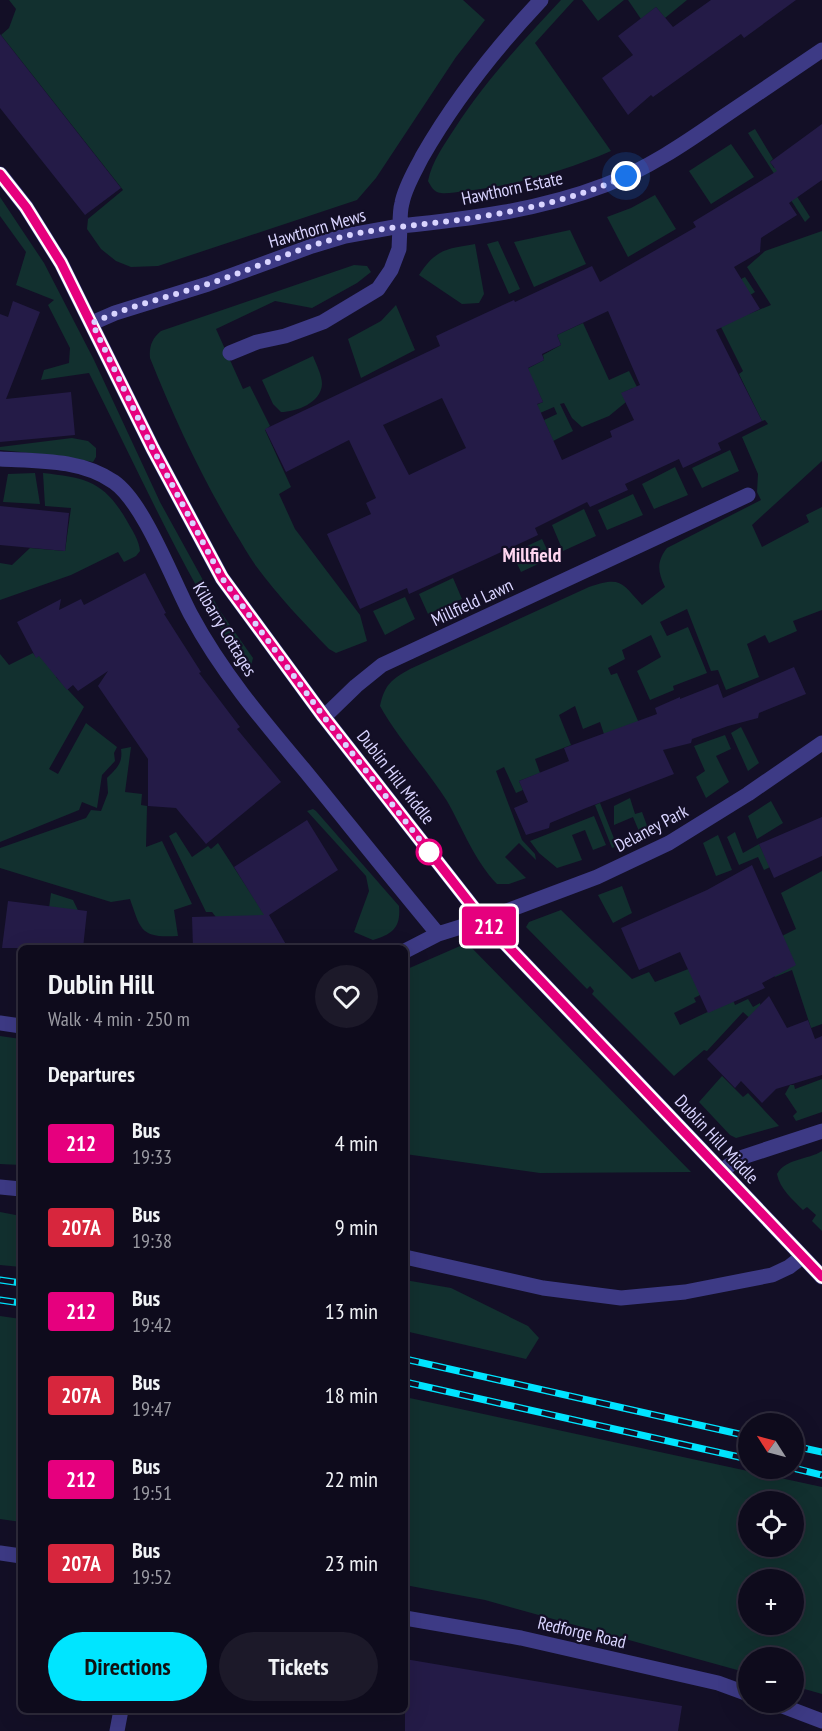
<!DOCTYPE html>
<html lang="en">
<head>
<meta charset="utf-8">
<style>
	:root { --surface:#0e0b1c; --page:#1c1929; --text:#f1f3f6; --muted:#9b9ba3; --line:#2e2b3b; --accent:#00e5ff }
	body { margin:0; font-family:"PT Sans Narrow",sans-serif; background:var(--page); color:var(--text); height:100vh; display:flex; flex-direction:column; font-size:22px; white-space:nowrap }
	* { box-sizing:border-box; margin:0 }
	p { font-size:20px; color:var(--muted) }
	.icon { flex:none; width:33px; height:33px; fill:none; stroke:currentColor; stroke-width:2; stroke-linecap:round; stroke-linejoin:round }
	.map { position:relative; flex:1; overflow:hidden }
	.panel { position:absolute; left:18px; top:945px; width:390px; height:768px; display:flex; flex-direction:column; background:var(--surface); border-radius:9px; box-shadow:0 6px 24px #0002,0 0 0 2px var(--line) }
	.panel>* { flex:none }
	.badge { padding:0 12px; border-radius:4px; font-size:21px; line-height:39px }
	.needle { width:39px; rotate:306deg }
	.buttons { position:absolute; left:738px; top:1413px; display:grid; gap:12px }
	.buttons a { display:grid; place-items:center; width:66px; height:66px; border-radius:50%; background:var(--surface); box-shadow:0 6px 24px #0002,0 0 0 2px var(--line); font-size:30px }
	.you { position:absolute; width:30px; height:30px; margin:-15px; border:4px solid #fff; border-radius:50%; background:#1a73e8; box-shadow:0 0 0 9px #1a73e833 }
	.map>.badge { position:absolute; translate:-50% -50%; box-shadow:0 0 0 3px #fff }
	h2 { padding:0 30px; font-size:22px; line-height:54px }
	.round { display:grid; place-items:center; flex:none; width:63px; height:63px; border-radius:32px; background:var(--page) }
	.overview { display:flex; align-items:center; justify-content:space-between; height:102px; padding:0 30px }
	h1 { font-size:28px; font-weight:700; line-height:45px }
	.button { display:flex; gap:12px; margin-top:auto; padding:12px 30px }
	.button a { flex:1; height:69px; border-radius:36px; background:var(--accent); color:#111; font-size:24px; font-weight:700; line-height:69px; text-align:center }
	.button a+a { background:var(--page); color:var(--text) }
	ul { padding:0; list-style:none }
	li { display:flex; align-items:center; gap:18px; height:84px; padding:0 30px }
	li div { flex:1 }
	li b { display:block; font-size:22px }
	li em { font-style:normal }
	li .badge { min-width:66px; font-weight:700; text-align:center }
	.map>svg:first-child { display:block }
</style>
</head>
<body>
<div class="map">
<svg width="822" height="1731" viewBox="0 0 822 1731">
	<rect width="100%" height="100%" fill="#130f26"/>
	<!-- green -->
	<path fill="#12302f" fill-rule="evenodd" d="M 9,0 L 463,0 L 485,20 L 456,57 L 376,178 L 357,200 L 158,266 L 131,267 L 116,261 L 101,249 L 87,229 L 88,219 L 123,190 L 1,35 L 9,28 L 16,9 Z
		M 561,0 L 574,0 L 535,43 L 611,151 C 565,171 514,186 464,191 C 457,192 447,194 441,193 C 433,192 431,186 428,181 C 432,161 444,145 455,128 C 485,81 523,41 561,0 Z
		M 582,0 L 624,0 L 598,21 Z
		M 628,0 L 687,0 L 665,18 L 656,7 L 641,19 Z
		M 755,129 L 773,159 L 770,162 L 774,168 L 777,165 L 810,217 L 805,222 L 748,133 Z
		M 731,144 L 754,177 L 711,204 L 689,171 Z
		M 655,195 L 676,229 L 628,257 L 607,217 L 631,208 Z
		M 0,197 L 44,263 L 94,360 L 160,502 L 220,611 L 253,658 L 249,674 C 186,578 140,475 89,373 L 41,380 L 44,370 L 69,363 L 70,348 L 48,305 L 54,300 L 16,285 L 26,252 L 0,216 Z
		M 570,230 L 586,264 L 534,287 L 514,242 Z
		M 822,231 L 822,461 L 752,525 L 762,547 L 809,522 L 806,515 L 822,507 L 822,610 L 793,621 L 797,631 L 769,643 L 765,635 L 747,644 L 759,677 L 726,690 L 718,670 L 711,671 L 687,609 L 660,622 L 667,636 L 688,627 L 707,673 L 673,686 L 674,690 L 650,700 L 637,671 L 661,657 L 651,635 L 622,650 L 625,659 L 608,668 L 611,675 L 617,673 L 642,730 L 604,734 L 600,722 L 583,729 L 575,706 L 559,715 L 571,745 L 535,759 L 540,773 L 519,781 L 523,790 L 516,793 L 504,767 L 496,771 L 522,840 L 535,854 L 536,860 L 519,843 L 505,857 L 526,878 L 509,884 L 497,884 C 474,860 463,829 447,801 C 426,768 399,740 380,706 C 385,684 391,680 410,669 L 589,587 C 621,576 621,582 642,605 L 665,587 C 658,572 656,562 667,548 L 761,500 L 757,492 L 758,474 L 742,437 L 768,424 L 765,420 L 762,421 L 739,374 L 743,371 L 721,327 L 731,284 L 745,277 L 755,292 L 741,301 L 749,314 L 771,305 L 747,267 L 765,251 Z
		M 498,241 L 520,289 L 509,294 L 487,244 Z
		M 475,244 L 484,294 L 479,303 L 462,304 L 419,275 C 436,249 446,249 475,244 Z
		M 354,265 L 367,266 L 371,272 L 357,283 L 312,308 L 275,301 L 216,329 L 243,389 L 250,386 L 270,426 L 265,430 L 291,487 L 279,494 L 295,529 L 360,615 L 367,641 L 336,653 L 329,649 C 303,622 278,596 256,566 C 248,555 242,543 234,531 C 201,476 174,418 150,358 C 149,347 152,338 161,331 Z
		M 396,305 L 415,350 L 361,378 L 348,339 L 381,321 Z
		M 583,323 L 609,380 L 629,371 L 641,395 L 638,397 L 633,388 L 622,393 L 626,402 L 609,416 L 582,427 L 572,418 L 564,403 L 560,404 L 573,431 L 553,441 L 544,420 L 557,414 L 554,407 L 540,413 L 536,405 L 543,402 L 527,369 L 544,360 L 543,355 L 561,345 L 557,335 Z
		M 313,356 C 316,364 322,375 322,384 C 321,403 296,412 281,412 L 273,404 L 262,380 Z
		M 72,438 L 88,441 L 96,448 L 96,457 L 93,462 L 61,456 L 0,450 L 0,447 Z
		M 730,450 L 739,471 L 702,488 L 692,468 Z
		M 675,467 L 688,495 L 654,509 L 642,484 Z
		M 35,473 L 40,504 L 3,502 L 8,474 Z
		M 43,473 C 86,478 104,481 127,521 C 132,530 139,540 140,551 L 136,556 L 124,562 L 118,552 L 71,575 L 0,600 L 0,563 L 12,565 L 30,548 L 65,551 L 71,508 L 45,506 Z
		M 633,494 L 643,515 L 607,530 L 598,510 Z
		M 584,509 L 596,536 L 563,551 L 552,525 Z
		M 542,539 L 551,558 L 521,572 L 512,553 Z
		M 453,578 L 462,599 L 428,614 L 419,594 Z
		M 405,597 L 415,619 L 385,635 L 373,611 Z
		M 49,651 L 61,670 L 56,677 L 84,707 L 49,769 L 58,774 L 86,723 L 117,747 L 114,753 L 115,761 L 102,775 L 97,808 L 82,802 L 79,810 L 0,842 L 0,654 L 9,665 L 33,653 L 36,657 Z
		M 741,727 L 759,763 L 748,771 L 731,733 Z
		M 725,735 L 731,749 L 716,756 L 729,782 L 706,798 L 696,777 L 705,771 L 694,746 Z
		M 131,747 L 125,792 L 142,794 L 141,805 L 147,806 L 146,847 L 162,841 L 192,904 L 174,910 L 178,936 C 141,938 141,931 130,899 L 111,902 L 0,868 L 0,848 L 86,818 L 91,810 L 101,811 L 108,793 L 107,778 C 117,768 123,763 121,749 Z
		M 630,798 L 635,814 L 642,812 L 649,831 L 641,836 L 633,817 L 614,825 L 614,806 Z
		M 771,801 L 783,823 L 757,839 L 748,816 Z
		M 600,803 L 617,846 L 612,848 L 595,805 Z
		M 313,809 L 316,811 L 399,906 C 401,928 392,934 373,940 L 354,932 L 369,891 L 366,876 L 307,811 Z
		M 594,816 L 606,845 L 593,850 L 585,830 L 572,835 L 582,860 L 557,868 L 539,853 L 530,841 Z
		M 176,832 L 192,857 L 208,846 L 211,849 L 218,843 L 266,917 L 219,921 L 212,912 L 206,912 L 169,836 Z
		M 735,832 L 743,853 L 759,844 L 770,867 L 764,870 L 758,857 L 739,865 L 727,837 Z
		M 718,835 L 732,870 L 716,876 L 703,843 Z
		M 822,871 L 822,1024 L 811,1028 L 792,970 L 775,977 L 760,947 L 796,929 L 781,893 Z
		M 622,886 L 632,913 L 613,923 L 598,895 Z
		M 51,893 L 73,900 L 84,923 L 46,931 Z
		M 561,910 L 632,979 L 649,972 L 655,982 L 696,966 L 708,991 L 694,998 L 696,1002 L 674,1013 L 680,1025 L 733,1000 L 735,1005 L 748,999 L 753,1007 L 760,1003 L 768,1035 L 743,1012 L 707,1051 L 704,1050 L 674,1076 L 592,994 L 594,991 L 590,986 L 587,989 L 526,927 L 529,922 Z
		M 467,943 L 691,1172 L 540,1173 L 405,1154 L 405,970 Z
		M 0,1036 L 21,1039 L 21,1165 L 0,1164 Z
		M 722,1076 L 743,1097 L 748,1093 L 779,1126 L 736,1138 L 730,1135 L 699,1102 Z
		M 822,1079 L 822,1112 L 796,1121 L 793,1116 L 797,1112 L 785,1094 L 790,1085 L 794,1085 L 795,1089 Z
		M 822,1151 L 822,1231 L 812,1221 L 816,1215 L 807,1207 L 803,1210 C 792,1199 780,1189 777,1174 C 786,1158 808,1160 822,1151 Z
		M 0,1212 L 21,1216 L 21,1267 L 0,1265 Z
		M 405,1280 L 451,1288 L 528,1326 L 539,1338 L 526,1359 L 405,1331 Z
		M 0,1316 L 21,1319 L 21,1522 L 0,1519 Z
		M 405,1397 L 822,1487 L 822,1694 L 794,1686 L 794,1658 L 748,1658 L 748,1673 L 485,1600 L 405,1585 ZM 748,1502 L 794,1502 L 794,1546 L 748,1546 ZM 748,1580 L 794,1580 L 794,1624 L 748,1624 Z"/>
	<!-- building -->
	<path fill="#241b47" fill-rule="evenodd" d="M 711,0 L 796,0 L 744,38 L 741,34 L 653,97 L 651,95 L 628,115 L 602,78 L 633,55 L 618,36 L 656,7 L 673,27 Z
		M 0,34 L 121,188 L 85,215 L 0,108 Z
		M 822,124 L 822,180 L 789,203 L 797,215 L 761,238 L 760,252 L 734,267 L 760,309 L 716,330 L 762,421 L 718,443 L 721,450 L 683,468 L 679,459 L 625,484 L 628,490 L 590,507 L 587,502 L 535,528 L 538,535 L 471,566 L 409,594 L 407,588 L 360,609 L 327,534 L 371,514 L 366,503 L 376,498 L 349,440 L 286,472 L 265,429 L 440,346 L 436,336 L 514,300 L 515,302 L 592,266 L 600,282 L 696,227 L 693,222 L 777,171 L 770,162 ZM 608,311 L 640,385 L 621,393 L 634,420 L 610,431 L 612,437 L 562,460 L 537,404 L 543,402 L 528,368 L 544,360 L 542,354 L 561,345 L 557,335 ZM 442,398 L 466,448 L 409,475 L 383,425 Z
		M 13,301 L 40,312 L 6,399 L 71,392 L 75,435 L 0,442 L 0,314 L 8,317 Z
		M 0,506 L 69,513 L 65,551 L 0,545 Z
		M 145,573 L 166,613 L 164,614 L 201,672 L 199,673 L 240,727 L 237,729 L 281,782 L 206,844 L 176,808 L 148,806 L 148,759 L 98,686 L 108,671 L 78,691 L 73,685 L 67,690 L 39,656 L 36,658 L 17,622 L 61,599 L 59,610 L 81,599 L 84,605 Z
		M 794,667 L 806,694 L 759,713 L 758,718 L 728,726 L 692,739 L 691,743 L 663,750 L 674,774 L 586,808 L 550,823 L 549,828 L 526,835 L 514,808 L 528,802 L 519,781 L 569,761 L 564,748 L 657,714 L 655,708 L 680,697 L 680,699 L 718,684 L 723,698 Z
		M 822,817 L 822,856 L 774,878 L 759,844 Z
		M 307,820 L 338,870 L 269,915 L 288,948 L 193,948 L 192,917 L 264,915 L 234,867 Z
		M 752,865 L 796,965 L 762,983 L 765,988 L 708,1013 L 680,952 L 639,970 L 621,928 L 707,890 Z
		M 8,901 L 87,911 L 83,948 L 2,948 Z
		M 769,996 L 787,1028 L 808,1020 L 815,1039 L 822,1036 L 822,1075 L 776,1089 L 762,1103 L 741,1081 L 735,1088 L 707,1059 Z
		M 405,1659 L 682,1706 L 678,1731 L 405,1731 Z"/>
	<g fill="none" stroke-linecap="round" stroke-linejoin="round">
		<!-- minor -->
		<path stroke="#3d3a85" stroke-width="15" d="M 0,174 L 26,207 L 61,263 L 153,449 L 222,578 L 324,717 L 483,920 L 822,1277
			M 92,323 L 115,313 L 208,284 L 312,246 L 345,236 L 400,226 C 400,218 400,210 402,203 C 405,187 415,171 422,157 C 455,99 495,49 541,0
			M 230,353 L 257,342 L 285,336 L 323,322 L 378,289 L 391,270 L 399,249 L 400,226 C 469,219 540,210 605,185 C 647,169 684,144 720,119 C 754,96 788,73 822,50
			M 0,459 C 38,461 81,459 114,482 C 144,503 173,581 191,615 C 222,673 264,722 306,772 C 350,826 393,880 438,934
			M 324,717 L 356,686 L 382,665 L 748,495
			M 405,951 L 438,934 L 483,920 L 597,877 L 669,843 L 748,794 L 822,743
			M 0,1023 L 21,1026
			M 721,1171 L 740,1158 L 822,1131
			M 0,1187 L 21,1189
			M 405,1257 L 543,1288 L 621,1298 L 685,1292 L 772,1275 L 789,1267 L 802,1257
			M 0,1553 L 21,1556
			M 405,1618 L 521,1638 L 718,1683 L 748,1694
			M 772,1702 L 822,1721
			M 117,1731 L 121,1710"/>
		<defs>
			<path id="rail" d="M 0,1280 L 21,1283
				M 0,1300 L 21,1303
				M 405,1359 L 748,1436
				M 405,1382 L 748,1459
				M 794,1446 L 822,1452
				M 793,1468 L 822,1475"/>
		</defs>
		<!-- rail casing -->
		<use href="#rail" stroke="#00e5ff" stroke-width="7"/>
		<!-- rail -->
		<use href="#rail" stroke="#130f26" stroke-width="4.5" stroke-dasharray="14" stroke-linecap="butt"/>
	</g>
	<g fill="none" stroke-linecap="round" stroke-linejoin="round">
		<defs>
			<path id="line" d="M 0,174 L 26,207 L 61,263 L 153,449 L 222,578 L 324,717 L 483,920 L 822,1277"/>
		</defs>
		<!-- line casing -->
		<use href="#line" stroke="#fff" stroke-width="14"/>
		<!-- line -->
		<use href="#line" stroke="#e6007e" stroke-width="9"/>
		<!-- walk -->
		<path stroke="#d9d4ff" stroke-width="6" stroke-dasharray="0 10.8" d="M 429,852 L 434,858 L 324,717 L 222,578 L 153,449 L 92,323 C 129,306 169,297 208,284 C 254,269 299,247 346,236 C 383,227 421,225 459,220 C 515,212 574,200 626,176"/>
	</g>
	<!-- markers -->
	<circle fill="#fff" stroke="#e6007e" stroke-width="3" cx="429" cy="852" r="12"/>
	<g text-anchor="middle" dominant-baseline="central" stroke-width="4.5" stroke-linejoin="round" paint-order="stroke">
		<!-- street labels -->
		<g font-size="18" fill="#d9d4ff" stroke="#130f26">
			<text transform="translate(512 188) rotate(-12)">Hawthorn Estate</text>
			<text transform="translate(317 228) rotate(-16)">Hawthorn Mews</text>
			<text transform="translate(472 602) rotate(-25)">Millfield Lawn</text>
			<text transform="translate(225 629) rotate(59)">Kilbarry Cottages</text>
			<text transform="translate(396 777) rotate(52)">Dublin Hill Middle</text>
			<text transform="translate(651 828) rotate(-28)">Delaney Park</text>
			<text transform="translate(717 1139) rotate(47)">Dublin Hill Middle</text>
			<text transform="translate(582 1632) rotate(13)">Redforge Road</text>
		</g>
		<!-- neighbourhood labels -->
		<g font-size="20" font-weight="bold" fill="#ffd6f0" stroke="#130f26">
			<text x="532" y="555">Millfield</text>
		</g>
	</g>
</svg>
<div class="buttons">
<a><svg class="needle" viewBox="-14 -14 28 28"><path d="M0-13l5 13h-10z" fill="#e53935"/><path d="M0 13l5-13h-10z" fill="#9b9ba3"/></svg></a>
<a><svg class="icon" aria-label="locate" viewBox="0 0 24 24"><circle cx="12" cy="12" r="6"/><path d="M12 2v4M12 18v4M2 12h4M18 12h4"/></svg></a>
<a>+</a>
<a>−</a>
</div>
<div class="you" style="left:626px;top:176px"></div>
<b class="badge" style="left:489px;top:926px;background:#e6007e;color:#fff">212</b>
<section class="panel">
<div class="overview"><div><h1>Dublin Hill</h1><p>Walk · 4 min · 250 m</p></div><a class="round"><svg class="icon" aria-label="heart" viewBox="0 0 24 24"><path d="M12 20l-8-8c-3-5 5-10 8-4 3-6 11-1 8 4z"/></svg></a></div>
<h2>Departures</h2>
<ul>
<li><span class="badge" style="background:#e6007e;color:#fff">212</span><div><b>Bus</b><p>19:33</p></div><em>4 min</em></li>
<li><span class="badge" style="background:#d7263d;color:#fff">207A</span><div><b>Bus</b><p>19:38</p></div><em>9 min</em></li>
<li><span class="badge" style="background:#e6007e;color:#fff">212</span><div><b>Bus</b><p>19:42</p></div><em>13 min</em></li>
<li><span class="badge" style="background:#d7263d;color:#fff">207A</span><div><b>Bus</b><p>19:47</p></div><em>18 min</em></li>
<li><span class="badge" style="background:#e6007e;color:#fff">212</span><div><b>Bus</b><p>19:51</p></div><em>22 min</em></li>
<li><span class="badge" style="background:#d7263d;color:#fff">207A</span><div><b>Bus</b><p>19:52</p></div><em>23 min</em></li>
</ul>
<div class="button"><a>Directions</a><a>Tickets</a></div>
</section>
</div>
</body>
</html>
